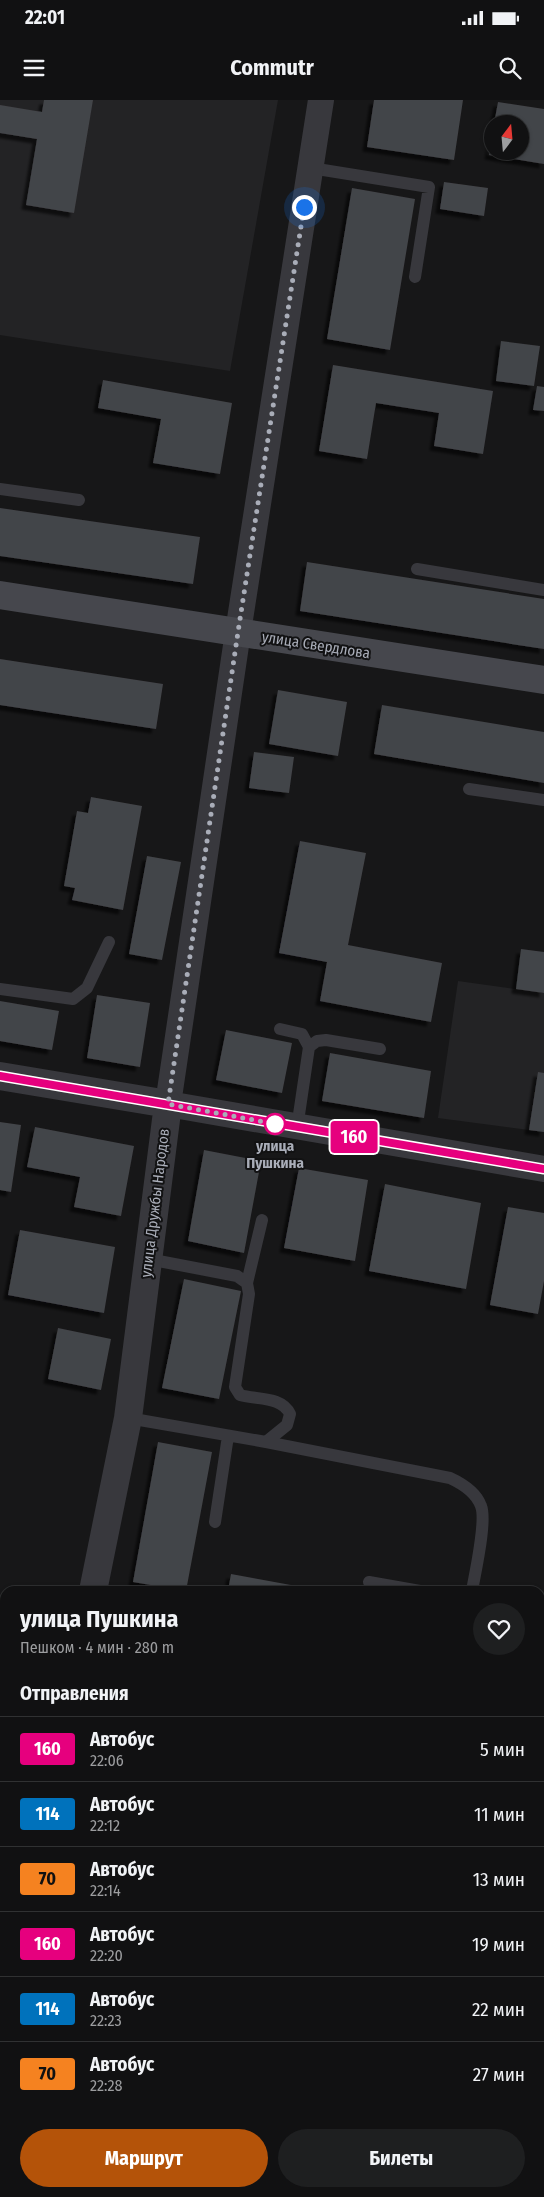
<!DOCTYPE html>
<html lang="ru">
<head>
<meta charset="utf-8">
<style>
	:root { --surface:#111112; --page:#1e1f20; --text:#f1f3f6; --muted:#9c9d9f; --line:#303132; --accent:#b45309 }
	body { margin:0; font-family:"Fira Sans Condensed",sans-serif; background:var(--page); color:var(--text); height:100vh; display:flex; flex-direction:column; font-size:19px; white-space:nowrap }
	* { box-sizing:border-box; margin:0 }
	p { font-size:16px; color:var(--muted) }
	.icon { flex:none; width:28px; height:28px; fill:none; stroke:currentColor; stroke-width:2; stroke-linecap:round; stroke-linejoin:round }
	.map { position:relative; flex:1; overflow:hidden }
	.panel { position:absolute; left:0px; top:1486px; width:545px; height:611px; display:flex; flex-direction:column; background:var(--surface); border-radius:15px 15px 0 0; box-shadow:0 1px 4px #0004,0 0 0 1px var(--line) }
	.panel>* { flex:none }
	.badge { padding:0 10px; border-radius:4px; font-size:18px; line-height:32px }
	.needle { width:32px; rotate:16deg }
	.fabs { position:absolute; left:484px; top:15px; display:grid; gap:10px }
	.fabs a { display:grid; place-items:center; width:45px; height:45px; border-radius:50%; background:var(--surface); box-shadow:0 1px 4px #0004,0 0 0 1px var(--line); font-size:25px }
	.you { position:absolute; width:25px; height:25px; margin:-12px; border:4px solid #fff; border-radius:50%; background:#1a73e8; box-shadow:0 0 0 8px #1a73e833 }
	.map>.badge { position:absolute; translate:-50% -50%; box-shadow:0 0 0 2px #fff }
	h2 { padding:0 20px; font-size:19px; line-height:45px }
	.round { display:grid; place-items:center; flex:none; width:52px; height:52px; border-radius:26px; background:var(--page) }
	.summary { display:flex; align-items:center; justify-content:space-between; height:85px; padding:0 20px }
	h1 { font-size:24px; font-weight:700; line-height:38px }
	.primary-button { display:flex; gap:10px; margin-top:auto; padding:10px 20px }
	.primary-button a { flex:1; height:58px; border-radius:30px; background:var(--accent); color:#fff; font-size:20px; font-weight:700; line-height:58px; text-align:center }
	.primary-button a+a { background:var(--page); color:var(--text) }
	ul { padding:0; list-style:none }
	li { display:flex; align-items:center; gap:15px; height:65px; padding:0 20px; border-top:1px solid var(--line) }
	li div { flex:1 }
	li b { display:block; font-size:19px }
	li em { font-style:normal }
	li .badge { min-width:55px; font-weight:700; text-align:center }
	.status { display:flex; justify-content:space-between; align-items:center; height:35px; padding:0 25px; background:var(--surface); direction:ltr }
	.status svg { height:14px; fill:currentColor }
	header { display:flex; justify-content:space-between; align-items:center; height:65px; padding:0 20px; background:var(--surface); font-size:22px; font-weight:700 }
	.map>svg:first-child { display:block }
</style>
</head>
<body>
<div class="status"><b>22:01</b><svg viewBox="0 0 49 12"><path d="M0 12V9h3v3zM5 12V6h3v6zM10 12V3h3v9zM15 12V0h3v12zM26 1h20v11H26zM47 4h2v5h-2z"/></svg></div>
<header><svg class="icon" aria-label="menu" viewBox="0 0 24 24"><path d="M4 6h16M4 12h16M4 18h16"/></svg>Commutr<svg class="icon" aria-label="search" viewBox="0 0 24 24"><circle cx="10" cy="10" r="6"/><path d="M15 15l6 6"/></svg></header>
<div class="map">
<svg width="544" height="2097" viewBox="0 0 544 2097">
	<defs>
		<filter id="shadow"><feDropShadow dx="-4.5" dy="4.5" stdDeviation="1" flood-color="#0009"/></filter>
	</defs>
	<rect width="100%" height="100%" fill="#171718"/>
	<!-- built -->
	<path fill="#232325" d="M 0,0 L 278,0 L 230,271 L 0,235 Z
		M 458,881 L 544,893 L 544,1032 L 438,1018 Z
		M 540,1823 L 544,1823 L 544,2097 L 275,2097 L 276,2092 L 540,2092 Z"/>
	<!-- green -->
	<path fill="#232b24" d="M 5,1851 L 5,2092 L 34,2093 L 54,2097 L 0,2097 L 0,1873 Z
		M 162,2092 L 331,2092 L 339,2097 L 156,2097 Z"/>
	<!-- building -->
	<path fill="#434448" filter="url(#shadow)" d="M 44,0 L 93,0 L 74,113 L 26,105 L 37,39 L 0,33 L 0,5 L 42,12 Z
		M 374,0 L 463,0 L 454,60 L 367,47 Z
		M 498,2 L 544,9 L 544,64 L 489,55 L 492,41 L 492,51 L 520,51 L 520,24 L 494,24 Z
		M 444,82 L 488,88 L 484,116 L 440,109 Z
		M 352,88 L 415,99 L 390,250 L 327,239 Z
		M 501,241 L 540,246 L 534,286 L 496,281 Z
		M 333,265 L 493,291 L 483,354 L 434,346 L 439,313 L 376,303 L 367,359 L 319,351 Z
		M 103,280 L 232,303 L 220,374 L 153,363 L 161,319 L 98,308 Z
		M 537,286 L 544,287 L 544,311 L 533,310 Z
		M 0,408 L 200,437 L 193,484 L 0,456 Z
		M 307,462 L 544,499 L 544,549 L 300,511 Z
		M 0,559 L 163,584 L 156,629 L 0,605 Z
		M 278,590 L 347,602 L 338,656 L 269,644 Z
		M 382,605 L 544,632 L 544,683 L 374,654 Z
		M 254,652 L 294,657 L 289,693 L 249,688 Z
		M 91,697 L 142,706 L 123,810 L 72,800 L 75,788 L 64,786 L 77,711 L 88,713 Z
		M 300,741 L 366,753 L 348,845 L 442,863 L 431,922 L 320,901 L 327,862 L 279,853 Z
		M 147,756 L 181,762 L 162,860 L 129,854 Z
		M 521,849 L 544,852 L 544,893 L 516,889 Z
		M 97,895 L 150,903 L 140,967 L 87,958 Z
		M 0,901 L 59,911 L 52,950 L 0,941 Z
		M 226,930 L 292,943 L 282,993 L 216,980 Z
		M 330,953 L 431,971 L 424,1018 L 322,1001 Z
		M 538,972 L 544,973 L 544,1032 L 529,1030 Z
		M 0,1022 L 21,1025 L 11,1092 L 0,1090 Z
		M 35,1027 L 134,1046 L 121,1116 L 74,1107 L 80,1077 L 27,1067 Z
		M 204,1050 L 261,1061 L 244,1153 L 188,1141 Z
		M 299,1068 L 368,1080 L 355,1161 L 284,1148 Z
		M 385,1084 L 481,1103 L 466,1189 L 369,1171 Z
		M 508,1107 L 544,1113 L 544,1181 L 538,1214 L 490,1205 Z
		M 20,1130 L 115,1147 L 104,1213 L 8,1195 Z
		M 184,1179 L 241,1191 L 219,1299 L 162,1288 Z
		M 58,1228 L 111,1239 L 101,1290 L 48,1279 Z
		M 158,1342 L 212,1352 L 186,1491 L 133,1482 Z
		M 231,1474 L 318,1490 L 318,1491 L 228,1491 Z
		M 31,1485 L 59,1490 L 58,1491 L 30,1491 Z
		M 0,1586 L 5,1588 L 5,1665 L 0,1662 Z
		M 543,1695 L 544,1696 L 544,1731 L 540,1730 Z
		M 356,2092 L 451,2092 L 451,2097 L 356,2097 Z"/>
	<g fill="none" stroke-linecap="round" stroke-linejoin="round">
		<!-- path -->
		<path stroke="#3e3f44" stroke-width="3" stroke-dasharray="2.5 4" stroke-linecap="butt" d="M 0,1696 L 5,1689"/>
		<!-- service -->
		<path stroke="#38383d" stroke-width="12" d="M 311,68 L 429,87 L 415,177
			M 0,389 L 79,400
			M 417,469 L 544,490
			M 469,689 L 544,700
			M 0,889 L 73,899 L 87,888 L 109,842
			M 280,929 L 302,934 L 309,947 L 297,1028
			M 309,947 L 317,941 L 326,940 L 380,949
			M 148,1159 L 237,1176 L 247,1183 L 249,1194 L 235,1287 L 240,1295 C 257,1300 282,1296 290,1314 L 287,1325 L 266,1342
			M 247,1183 L 262,1120
			M 128,1318 L 266,1342 L 450,1378 C 463,1384 476,1392 481,1406 C 487,1421 475,1473 472,1491
			M 215,1422 L 228,1336
			M 369,1482 L 420,1491
			M 540,1917 L 544,1916"/>
		<!-- minor -->
		<path stroke="#38383d" stroke-width="26" d="M 321,0 L 238,532 L 168,1004 L 544,1069
			M 540,1604 L 544,1604
			M 540,1653 L 544,1654"/>
		<!-- tertiary -->
		<path stroke="#38383d" stroke-width="28" d="M 0,976 L 168,1004 L 128,1318 L 93,1491
			M 0,1793 L 5,1776"/>
		<!-- secondary -->
		<path stroke="#46474d" stroke-width="28" d="M 0,495 L 544,580"/>
	</g>
	<g fill="none" stroke-linecap="round" stroke-linejoin="round">
		<defs>
			<path id="line" d="M 0,976 L 544,1069"/>
		</defs>
		<!-- line casing -->
		<use href="#line" stroke="#fff" stroke-width="11"/>
		<!-- line -->
		<use href="#line" stroke="#e6007e" stroke-width="8"/>
		<!-- walk -->
		<path stroke="#a9adb8" stroke-width="5" stroke-dasharray="0 9" d="M 275,1024 L 281,1025 L 168,1004 L 238,532 L 304,107"/>
	</g>
	<!-- markers -->
	<circle fill="#fff" stroke="#e6007e" stroke-width="2.5" cx="275" cy="1024" r="10"/>
	<g text-anchor="middle" dominant-baseline="central" stroke-width="4" stroke-linejoin="round" paint-order="stroke">
		<!-- street labels -->
		<g font-size="15" fill="#a9adb8" stroke="#121213">
			<text transform="translate(316 545) rotate(9)">улица Свердлова</text>
			<text transform="translate(155 1103) rotate(-83)">улица Дружбы Народов</text>
		</g>
		<!-- stop labels -->
		<g font-size="15" font-weight="bold" fill="#a9adb8" stroke="#121213">
			<text x="275" y="1046">улица<tspan x="275" dy="17">Пушкина</tspan></text>
		</g>
	</g>
</svg>
<div class="fabs">
<a><svg class="needle" viewBox="-14 -14 28 28"><path d="M0-13l5 13h-10z" fill="#e53935"/><path d="M0 13l5-13h-10z" fill="#9c9d9f"/></svg></a>
</div>
<div class="you" style="left:304px;top:107px"></div>
<b class="badge" style="left:354px;top:1037px;background:#e6007e;color:#fff">160</b>
<section class="panel">
<div class="summary"><div><h1>улица Пушкина</h1><p>Пешком · 4 мин · 280 m</p></div><a class="round"><svg class="icon" aria-label="heart" viewBox="0 0 24 24"><path d="M12 20l-8-8c-3-5 5-10 8-4 3-6 11-1 8 4z"/></svg></a></div>
<h2>Отправления</h2>
<ul>
<li><span class="badge" style="background:#e6007e;color:#fff">160</span><div><b>Автобус</b><p>22:06</p></div><em>5 мин</em></li>
<li><span class="badge" style="background:#0072bc;color:#fff">114</span><div><b>Автобус</b><p>22:12</p></div><em>11 мин</em></li>
<li><span class="badge" style="background:#f58220;color:#111">70</span><div><b>Автобус</b><p>22:14</p></div><em>13 мин</em></li>
<li><span class="badge" style="background:#e6007e;color:#fff">160</span><div><b>Автобус</b><p>22:20</p></div><em>19 мин</em></li>
<li><span class="badge" style="background:#0072bc;color:#fff">114</span><div><b>Автобус</b><p>22:23</p></div><em>22 мин</em></li>
<li><span class="badge" style="background:#f58220;color:#111">70</span><div><b>Автобус</b><p>22:28</p></div><em>27 мин</em></li>
</ul>
<div class="primary-button"><a>Маршрут</a><a>Билеты</a></div>
</section>
</div>
</body>
</html>
